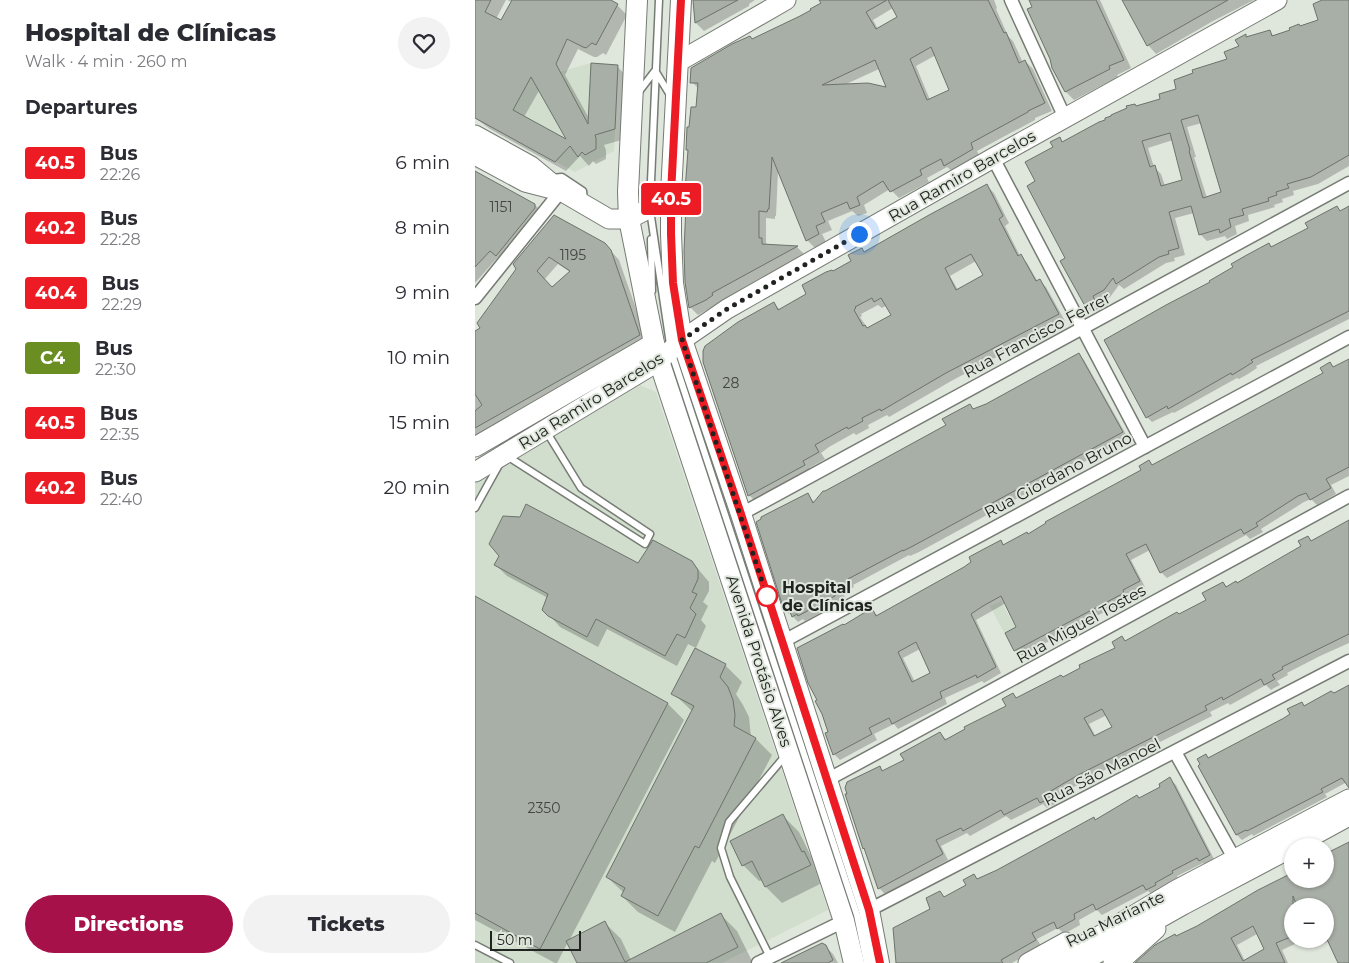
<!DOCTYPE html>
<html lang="en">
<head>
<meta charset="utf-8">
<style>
	:root { --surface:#fff; --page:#f2f2f3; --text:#2b2b33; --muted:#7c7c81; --accent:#a61149 }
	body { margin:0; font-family:Montserrat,sans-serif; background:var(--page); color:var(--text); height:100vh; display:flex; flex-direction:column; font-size:19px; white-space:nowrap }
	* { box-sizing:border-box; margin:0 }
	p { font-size:16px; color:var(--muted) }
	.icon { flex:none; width:28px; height:28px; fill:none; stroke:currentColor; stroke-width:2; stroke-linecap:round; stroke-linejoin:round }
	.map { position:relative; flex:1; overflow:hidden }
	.drawer { display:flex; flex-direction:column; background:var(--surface); width:475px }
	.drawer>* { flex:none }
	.badge { padding:0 10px; border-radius:4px; font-size:18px; line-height:32px }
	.controls { position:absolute; left:809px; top:838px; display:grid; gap:10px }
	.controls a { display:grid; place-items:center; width:50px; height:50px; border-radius:50%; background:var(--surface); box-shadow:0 1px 4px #0004; font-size:25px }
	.scale { position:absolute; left:15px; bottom:12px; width:91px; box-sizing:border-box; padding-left:5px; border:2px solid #20231f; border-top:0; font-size:14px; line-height:18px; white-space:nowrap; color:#20231f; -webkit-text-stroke:4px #dfe6dc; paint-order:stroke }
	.you { position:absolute; width:25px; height:25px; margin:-12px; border:4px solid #fff; border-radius:50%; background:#1a73e8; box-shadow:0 0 0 8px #1a73e833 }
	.map>.badge { position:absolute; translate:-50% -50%; box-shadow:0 0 0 2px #fff }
	h2 { padding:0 25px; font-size:19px; line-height:45px }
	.round { display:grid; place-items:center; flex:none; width:52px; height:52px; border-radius:26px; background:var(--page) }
	.summary { display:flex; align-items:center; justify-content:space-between; height:85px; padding:0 25px }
	h1 { font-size:24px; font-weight:800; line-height:38px }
	.cta { display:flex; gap:10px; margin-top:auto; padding:10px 25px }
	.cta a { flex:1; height:58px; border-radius:30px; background:var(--accent); color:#fff; font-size:20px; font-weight:800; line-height:58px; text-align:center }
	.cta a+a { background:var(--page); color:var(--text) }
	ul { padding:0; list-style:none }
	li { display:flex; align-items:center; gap:15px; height:65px; padding:0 25px }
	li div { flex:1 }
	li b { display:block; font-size:19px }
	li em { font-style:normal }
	li .badge { min-width:55px; font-weight:700; text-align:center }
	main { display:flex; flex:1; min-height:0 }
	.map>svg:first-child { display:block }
</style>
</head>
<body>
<main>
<section class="drawer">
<div class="summary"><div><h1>Hospital de Clínicas</h1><p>Walk · 4 min · 260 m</p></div><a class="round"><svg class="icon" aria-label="heart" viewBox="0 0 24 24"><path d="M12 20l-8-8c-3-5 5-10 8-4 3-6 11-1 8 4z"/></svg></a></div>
<h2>Departures</h2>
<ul>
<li><span class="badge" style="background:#ed1c24;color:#fff">40.5</span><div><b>Bus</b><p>22:26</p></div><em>6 min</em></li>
<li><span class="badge" style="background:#ed1c24;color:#fff">40.2</span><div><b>Bus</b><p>22:28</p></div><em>8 min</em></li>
<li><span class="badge" style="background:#ed1c24;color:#fff">40.4</span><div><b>Bus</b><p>22:29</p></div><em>9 min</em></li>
<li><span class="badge" style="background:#6b8e23;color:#fff">C4</span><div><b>Bus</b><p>22:30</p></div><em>10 min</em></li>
<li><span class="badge" style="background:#ed1c24;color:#fff">40.5</span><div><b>Bus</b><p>22:35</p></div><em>15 min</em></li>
<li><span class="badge" style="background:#ed1c24;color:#fff">40.2</span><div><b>Bus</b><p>22:40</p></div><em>20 min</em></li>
</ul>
<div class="cta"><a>Directions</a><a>Tickets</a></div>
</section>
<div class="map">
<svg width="874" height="963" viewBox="0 0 874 963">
	<rect width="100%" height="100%" fill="#dfe6dc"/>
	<!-- built -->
	<path fill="#d1ddcd" d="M 47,37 L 85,57 L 79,67 L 85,72 L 116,63 L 143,65 L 139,151 L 100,172 L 3,119 Z
		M 165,385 L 181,392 L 353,910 L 247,963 L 0,963 L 0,482 Z
		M 526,601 L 552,649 L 541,655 L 515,606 Z"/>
	<!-- shadow -->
	<path fill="#0003" fill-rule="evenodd" d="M 0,0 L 31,0 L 21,19 L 27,22 L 37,2 L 32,0 L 134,0 L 142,5 L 152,15 L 131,55 L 128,53 L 122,57 L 119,57 L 103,49 L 90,75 L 115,120 L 142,66 L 152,77 L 150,139 L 129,145 L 131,150 L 131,159 L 121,164 L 118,161 L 114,166 L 105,156 L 91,171 L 15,129 L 0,118 ZM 65,89 L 94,142 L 49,117 Z
		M 220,0 L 280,0 L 274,4 L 274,6 L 229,31 L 221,23 Z
		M 354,0 L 519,0 L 522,8 L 521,9 L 533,36 L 538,41 L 548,63 L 550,61 L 558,69 L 577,111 L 560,118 L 560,120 L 502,151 L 505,157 L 478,172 L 472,167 L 452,178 L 454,182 L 424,198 L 415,189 L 389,205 L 392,213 L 383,216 L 377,211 L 353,221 L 357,230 L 347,234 L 351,242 L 340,248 L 332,240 L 303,171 L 301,216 L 300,216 L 300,219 L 291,218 L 291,243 L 293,245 L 322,247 L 329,254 L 223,315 L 215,307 L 212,206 L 210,204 L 214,151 L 212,149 L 215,129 L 223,109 L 224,89 L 217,82 L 275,37 L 278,40 L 337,11 ZM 418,8 L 424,18 L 403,29 L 398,20 ZM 461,55 L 476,91 L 455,100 L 441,66 ZM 404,69 L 413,89 L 369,85 Z
		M 555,0 L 625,0 L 656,68 L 642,75 L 643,77 L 599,100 L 591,92 Z
		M 648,0 L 779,0 L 738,21 L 681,54 L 673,45 Z
		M 850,0 L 874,0 L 874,166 L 843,184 L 818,191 L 819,195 L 807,199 L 808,202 L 799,205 L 800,207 L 773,215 L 774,221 L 760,226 L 762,234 L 752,239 L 750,236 L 732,241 L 725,234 L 719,213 L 700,218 L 710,255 L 699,258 L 700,261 L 691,263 L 649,289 L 644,285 L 635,297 L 623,303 L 626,308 L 617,312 L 611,305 L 562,182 L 584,139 L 588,143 L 662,107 L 687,100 L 753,60 L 766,47 L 770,36 L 773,38 L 795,32 L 800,37 L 845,20 ZM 727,123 L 747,193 L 732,198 L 719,157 L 721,157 L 712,127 ZM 698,140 L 709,181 L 690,186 L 686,174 L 679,167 L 673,148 Z
		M 0,172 L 60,205 L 67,212 L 28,262 L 23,257 L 0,283 Z
		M 512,186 L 519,193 L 534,223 L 530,226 L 545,256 L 552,263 L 563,282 L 565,281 L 571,287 L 590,321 L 478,380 L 414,417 L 412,415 L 393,425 L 394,428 L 381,435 L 379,433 L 354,447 L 346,453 L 350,459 L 334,468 L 336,472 L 281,502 L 274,495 L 299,303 L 305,310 L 333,294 L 358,272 L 378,261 L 387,249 L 390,253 ZM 501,261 L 509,276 L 483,290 L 475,276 ZM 403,305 L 407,308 L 412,305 L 417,316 L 393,329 L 385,317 L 387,316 L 386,314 Z
		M 874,207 L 874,319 L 781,366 L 782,368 L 773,374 L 764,379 L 762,378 L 699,413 L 698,412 L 677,422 L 672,417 L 736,283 L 794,245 L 798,248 Z
		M 130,244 L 144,260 L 173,343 L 0,440 L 0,335 L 9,334 L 43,269 L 39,264 ZM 83,264 L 95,272 L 77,288 L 69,280 Z
		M 604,354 L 609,360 L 653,438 L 444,552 L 435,556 L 434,555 L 378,585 L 379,587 L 367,593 L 370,597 L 364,600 L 365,602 L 330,621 L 328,619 L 323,622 L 311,609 L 333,495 L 340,503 L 350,492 L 472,425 L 495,406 L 499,410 L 512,405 Z
		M 874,360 L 874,476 L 856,485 L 861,494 L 842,505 L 836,499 L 829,502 L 786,529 L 788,532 L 775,539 L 771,535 L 692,578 L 686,572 L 675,550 L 656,560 L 670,587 L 654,596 L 654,599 L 546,656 L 540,650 L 543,628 L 531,603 L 501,620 L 526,673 L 509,683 L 507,681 L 470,698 L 472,704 L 423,729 L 419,724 L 399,734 L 402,740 L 365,760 L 359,754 L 354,733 L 369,627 L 397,610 L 403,616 L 498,563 L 526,542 L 529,545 L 553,535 L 668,471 L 674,462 L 678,466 L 849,374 L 855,364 L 859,368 ZM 445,649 L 457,673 L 440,682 L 428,658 Z
		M 874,521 L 874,643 L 845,656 L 812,673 L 813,675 L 802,681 L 805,685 L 799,688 L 796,690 L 791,685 L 755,705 L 753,703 L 735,712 L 737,716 L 637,766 L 579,798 L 582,803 L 572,808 L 568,804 L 536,820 L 531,816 L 495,836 L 492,833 L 466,846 L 473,860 L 410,894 L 404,888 L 392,851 L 389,848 L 404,768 L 409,772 L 430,761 L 465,734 L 472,740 L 533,707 L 538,695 L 542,699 L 588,678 L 642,649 L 647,638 L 652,642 L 704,615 L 732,600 L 748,583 L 752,587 L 776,576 L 828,547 L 833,538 L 837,541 ZM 632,715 L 638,727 L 621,737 L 614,724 Z
		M 217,562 L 234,582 L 234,591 L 228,602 L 233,606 L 226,620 L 231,626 L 221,648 L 213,644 L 202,666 L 132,629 L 123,647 L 85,627 L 74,615 L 73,598 L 32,576 L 21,565 L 164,565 Z
		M 0,597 L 193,704 L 209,720 L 94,941 L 130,923 L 146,939 L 156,960 L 246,915 L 262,931 L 278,963 L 104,963 L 93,942 L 82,963 L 80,963 L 0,920 Z
		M 221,650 L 251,666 L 267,682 L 261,694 L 268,705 L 274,717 L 276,737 L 281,739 L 297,755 L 240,863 L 237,861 L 200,932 L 163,912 L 147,896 L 149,893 L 132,877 L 218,712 L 198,693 Z
		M 874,686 L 874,784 L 872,782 L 850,794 L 852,797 L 778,836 L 777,834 L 767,840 L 762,835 L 731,756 L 734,759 L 810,719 L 827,703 L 830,707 Z
		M 695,779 L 701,785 L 740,861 L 731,866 L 728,863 L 702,876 L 703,879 L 684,888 L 686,891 L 678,895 L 673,891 L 627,915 L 622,910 L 604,920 L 605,925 L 589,934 L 583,928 L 562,939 L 566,946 L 537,963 L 422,963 L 457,910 L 465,892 L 470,898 L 619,818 L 621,821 L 687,787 Z
		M 308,816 L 324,832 L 340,864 L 351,881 L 307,903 L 291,887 L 288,880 L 284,881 L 268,865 Z
		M 874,844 L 874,963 L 865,963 L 854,941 L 846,945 L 839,939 L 850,939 L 850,906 L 818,906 L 818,939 L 831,939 L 807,950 L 813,963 L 662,963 L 701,937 L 723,927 L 783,891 L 818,874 L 818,879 L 850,879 L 850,858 ZM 782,934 L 790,950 L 770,961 L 762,945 Z
		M 350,946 L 358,954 L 363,963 L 313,963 Z"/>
	<!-- building -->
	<path fill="#a8afa6" stroke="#6d736b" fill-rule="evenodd" d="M 0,0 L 16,0 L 10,12 L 26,20 L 37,0 L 136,0 L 143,4 L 121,45 L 117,43 L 111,48 L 108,47 L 92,39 L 81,64 L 113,124 L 116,63 L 143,65 L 140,129 L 120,135 L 121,138 L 121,149 L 110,155 L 107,152 L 103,157 L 95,146 L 80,162 L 0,118 ZM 56,77 L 91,139 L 38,110 Z
		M 218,0 L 263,0 L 220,23 Z
		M 344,0 L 412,0 L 391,12 L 401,29 L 422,17 L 413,0 L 513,0 L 529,33 L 531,32 L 544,63 L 550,60 L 570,103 L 553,111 L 553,112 L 496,143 L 498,149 L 469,166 L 466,159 L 445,170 L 447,175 L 415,192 L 408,181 L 382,197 L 385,205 L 375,209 L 372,202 L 346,213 L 350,222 L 341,226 L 344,234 L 331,241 L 297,157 L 294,209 L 293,209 L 292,212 L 284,211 L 284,238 L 287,238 L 287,244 L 323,246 L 237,293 L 238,295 L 231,300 L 214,308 L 210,282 L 209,251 L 211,204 L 209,204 L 213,150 L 211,150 L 212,127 L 214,127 L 216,107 L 221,107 L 223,83 L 215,83 L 216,68 L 257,44 L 275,36 L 277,39 L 325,16 L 336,10 L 335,9 L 346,3 ZM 456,47 L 474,90 L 452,100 L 435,59 ZM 400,60 L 411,87 L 393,83 L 347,85 Z
		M 554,0 L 621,0 L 649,60 L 634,66 L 635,69 L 590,92 L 577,68 L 575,59 L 552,9 L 557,7 Z
		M 647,0 L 753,0 L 672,46 Z
		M 847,0 L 874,0 L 874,155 L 836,177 L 812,184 L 814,188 L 801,192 L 802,195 L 793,198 L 794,201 L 767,209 L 769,215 L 754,219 L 756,227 L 745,233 L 744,229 L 724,235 L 716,206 L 694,212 L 704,248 L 693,251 L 694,254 L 684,257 L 641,284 L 638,278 L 629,290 L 618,296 L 620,301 L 610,306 L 585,261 L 590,258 L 552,186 L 560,181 L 550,162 L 578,147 L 575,142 L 585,137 L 587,142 L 624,122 L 630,120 L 630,118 L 636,116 L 636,115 L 652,108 L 651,106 L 660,104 L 661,106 L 685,99 L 684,94 L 701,89 L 699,80 L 718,73 L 717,70 L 752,59 L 749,52 L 764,46 L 760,40 L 771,34 L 771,37 L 795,30 L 797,36 L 815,30 L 814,28 L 824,24 L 825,26 L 843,20 L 838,4 ZM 723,115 L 746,192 L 728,198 L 714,151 L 715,150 L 706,120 ZM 695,133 L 707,180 L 686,186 L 680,165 L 675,167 L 667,141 Z
		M 0,171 L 60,204 L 60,208 L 21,256 L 15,251 L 0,267 Z
		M 512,184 L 528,216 L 524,219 L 543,256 L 546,254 L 561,281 L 565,279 L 584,314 L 471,373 L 406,411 L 405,409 L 387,418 L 388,421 L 373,429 L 372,427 L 347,441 L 340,445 L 344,452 L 328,461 L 330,465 L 273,496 L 228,362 L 228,351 L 230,346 L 263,322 L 299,302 L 303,310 L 331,294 L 327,285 L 351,272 L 357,270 L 358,271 L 376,261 L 373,255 L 387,248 L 389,252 L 454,215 ZM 496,254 L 508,275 L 481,290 L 470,268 ZM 397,298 L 399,302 L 406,298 L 416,315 L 392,328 L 390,325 L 388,326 L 379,310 L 381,308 L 380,307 Z
		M 862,206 L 865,211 L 874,206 L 874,311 L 776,360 L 778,362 L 767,369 L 757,375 L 756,373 L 693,409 L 692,406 L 671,418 L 629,340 L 691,305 L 735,282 L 734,281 L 758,267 L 756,264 L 770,256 L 794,243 L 796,247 L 833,228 L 830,223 Z
		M 79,215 L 130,243 L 136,250 L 165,335 L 0,428 L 0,411 L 7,405 L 0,394 L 0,331 L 5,328 L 2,323 L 41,269 L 38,264 ZM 74,257 L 95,271 L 77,287 L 62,271 Z
		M 604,353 L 648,432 L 438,546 L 428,551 L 428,550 L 373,579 L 374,581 L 363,587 L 365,591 L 360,594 L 360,596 L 323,616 L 322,614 L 317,617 L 315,612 L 313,613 L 311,609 L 309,610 L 281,522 L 286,519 L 286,517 L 333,493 L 338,503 L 348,491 L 350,491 L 385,472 L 471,425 L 467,419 L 495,404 L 498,409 L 511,404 Z
		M 874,359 L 874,467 L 851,479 L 856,488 L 835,500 L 831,493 L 823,496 L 781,523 L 783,526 L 769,534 L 766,529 L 685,573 L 671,544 L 651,554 L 665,581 L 648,590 L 649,593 L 539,651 L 530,633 L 541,627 L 526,596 L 508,606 L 496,614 L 521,667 L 502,678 L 501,675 L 465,692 L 467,698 L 417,724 L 414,718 L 394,728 L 397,734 L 358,755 L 350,733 L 353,732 L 347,714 L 340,701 L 342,700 L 333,683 L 322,648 L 368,624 L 369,625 L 397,608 L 401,616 L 489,567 L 496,562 L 494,557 L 507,550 L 526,540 L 528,545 L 552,532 L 553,534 L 571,523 L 570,522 L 666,470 L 664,466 L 674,460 L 677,465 L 848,373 L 845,368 L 855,362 L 858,367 ZM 441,642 L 455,673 L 437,682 L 423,652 Z
		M 51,504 L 163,563 L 178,540 L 217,561 L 223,570 L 223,579 L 217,592 L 222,594 L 215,608 L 221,614 L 210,638 L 202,634 L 190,656 L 121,619 L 112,637 L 73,616 L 67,610 L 73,594 L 19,565 L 24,556 L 14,544 L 28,516 L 45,517 Z
		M 874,520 L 874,634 L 807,667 L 808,669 L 797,675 L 800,679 L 793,683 L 789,685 L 786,679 L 748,700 L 747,697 L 730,706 L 732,710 L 605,774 L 574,792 L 577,797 L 565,803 L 562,798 L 529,815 L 526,810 L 488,831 L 486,828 L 461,840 L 468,854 L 403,889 L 389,848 L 388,849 L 370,794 L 372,794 L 370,788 L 372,782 L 405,766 L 407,771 L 429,760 L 425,754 L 465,732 L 470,740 L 490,729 L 489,727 L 531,706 L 527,699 L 538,693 L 541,698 L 586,675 L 588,677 L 605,668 L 604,665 L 640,648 L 637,642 L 647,636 L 650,641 L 702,612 L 704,614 L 731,600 L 727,593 L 748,582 L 751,587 L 761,581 L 762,583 L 826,546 L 823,541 L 833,536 L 836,541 ZM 627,709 L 637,727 L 619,736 L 609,718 Z
		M 0,596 L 193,703 L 65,949 L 0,913 Z
		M 220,648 L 251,664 L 245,677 L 253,687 L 258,700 L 260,715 L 259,726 L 281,738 L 224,848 L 220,846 L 183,916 L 146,896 L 150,888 L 131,877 L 219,706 L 196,694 Z
		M 874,685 L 874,788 L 867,778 L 846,789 L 848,792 L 772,831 L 771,830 L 761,835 L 723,766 L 725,764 L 722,759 L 731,754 L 733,758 L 809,718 L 815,714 L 812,709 L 827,702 L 829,706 L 856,691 L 859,693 Z
		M 695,777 L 735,855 L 724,861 L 722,858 L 697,871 L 698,873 L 680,883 L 681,885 L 671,890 L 668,885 L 621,910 L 618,904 L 599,914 L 600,919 L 582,929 L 579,922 L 557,933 L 561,940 L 526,960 L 528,963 L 421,963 L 418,928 L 455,909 L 451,898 L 465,891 L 469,897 L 491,885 L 488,880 L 499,874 L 502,879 L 522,870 L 619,817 L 620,820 L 662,795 L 664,798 L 685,787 L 684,784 Z
		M 308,814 L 327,852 L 329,851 L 336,865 L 290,887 L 277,861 L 267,866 L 255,841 Z
		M 874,842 L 874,963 L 863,963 L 850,935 L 850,906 L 822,906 L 818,896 L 818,923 L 813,925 L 818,936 L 801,943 L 810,963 L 660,963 L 680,945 L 700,934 L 701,936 L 722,926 L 783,890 L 815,874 L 817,879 L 850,879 L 850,854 ZM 778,926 L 789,949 L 768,961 L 756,938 Z
		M 246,913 L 263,947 L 231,963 L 102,963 L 91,941 L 130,921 L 150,962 Z
		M 347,943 L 351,945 L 358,960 L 353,963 L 306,963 Z"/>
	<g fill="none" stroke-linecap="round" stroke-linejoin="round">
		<defs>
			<path id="lane" d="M 181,72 L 195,95
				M 163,93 L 179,72
				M 76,178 L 87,177 L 108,191 L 109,200
				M 175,204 L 184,0
				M 175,210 L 196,351 L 382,915 L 392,963
				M 176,239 L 177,291
				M 32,456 L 170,544 L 175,534 L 106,488 L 71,431
				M 0,508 L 25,463
				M 0,945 L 35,963
				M 295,957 L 255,877 L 246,848 L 254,822 L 311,755"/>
			<path id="street" d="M 536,0 L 590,118
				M 518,158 L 670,447
				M 0,298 L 86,191
				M 266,514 L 874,183
				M 307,642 L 874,337
				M 700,752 L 759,858
				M 352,780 L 874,496
				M 394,910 L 874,661
				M 283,963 L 369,921"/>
			<path id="secondary" d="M 203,62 L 311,0
				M 0,135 L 56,166 L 86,191 L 134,219 L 154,219 L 175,208 L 196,194
				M 0,155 L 50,182 L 81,190
				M 0,447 L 179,343
				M 0,472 L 184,361 L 207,340 L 252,309 L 518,158 L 802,0
				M 819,846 L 874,816
				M 553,963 L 591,942
				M 579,963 L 701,890 L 874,799
				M 605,963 L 708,905 L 818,847
				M 638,963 L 651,956 L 681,929"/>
			<path id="primary" d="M 162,0 L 153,192 L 154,219 L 179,343 L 184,361 L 369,921 L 379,963
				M 206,0 L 196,194 L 196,234 L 198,283 L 207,340 L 266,514 L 394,910 L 404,963"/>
		</defs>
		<!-- lane casing -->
		<use href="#lane" stroke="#767c74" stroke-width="9"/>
		<!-- street casing -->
		<use href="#street" stroke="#767c74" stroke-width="15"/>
		<!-- secondary casing -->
		<use href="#secondary" stroke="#767c74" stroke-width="21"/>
		<!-- primary casing -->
		<use href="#primary" stroke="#767c74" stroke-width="22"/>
		<!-- lane -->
		<use href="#lane" stroke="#fff" stroke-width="6"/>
		<!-- street -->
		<use href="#street" stroke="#fff" stroke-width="12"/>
		<!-- secondary -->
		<use href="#secondary" stroke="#fff" stroke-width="19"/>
		<!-- primary -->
		<use href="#primary" stroke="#fff" stroke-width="20"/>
	</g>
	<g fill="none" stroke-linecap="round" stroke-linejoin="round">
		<defs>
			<path id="line" d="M 206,0 L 196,194 L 196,234 L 198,283 L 207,340 L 266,514 L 394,910 L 405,963"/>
		</defs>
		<!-- line casing -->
		<use href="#line" stroke="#fff" stroke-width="11"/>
		<!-- line -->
		<use href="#line" stroke="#ed1c24" stroke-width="8"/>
		<!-- walk -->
		<path stroke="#20231f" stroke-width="5" stroke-dasharray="0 9" d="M 292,596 L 207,340 L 252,309 L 384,234"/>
	</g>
	<!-- markers -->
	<circle fill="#fff" stroke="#ed1c24" stroke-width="2.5" cx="292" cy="596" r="10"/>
	<g text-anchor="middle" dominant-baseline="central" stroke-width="4" stroke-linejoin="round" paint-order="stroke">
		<!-- number labels -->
		<g font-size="14" fill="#424641">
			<text x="26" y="207">1151</text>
			<text x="98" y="255">1195</text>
			<text x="256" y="383">28</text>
			<text x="69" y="808">2350</text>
		</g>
		<!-- street labels -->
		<g font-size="16" fill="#20231f" stroke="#dfe6dc">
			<text transform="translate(487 176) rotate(-30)">Rua Ramiro Barcelos</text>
			<text transform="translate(562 335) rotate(-28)">Rua Francisco Ferrer</text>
			<text transform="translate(116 401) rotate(-32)">Rua Ramiro Barcelos</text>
			<text transform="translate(583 475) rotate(-28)">Rua Giordano Bruno</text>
			<text transform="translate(606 624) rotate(-29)">Rua Miguel Tostes</text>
			<text transform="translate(284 661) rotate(72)">Avenida Protásio Alves</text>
			<text transform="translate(627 772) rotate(-27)">Rua São Manoel</text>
			<text transform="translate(640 919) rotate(-26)">Rua Mariante</text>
		</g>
		<!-- stop labels -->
		<g font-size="16" font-weight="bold" fill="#20231f" stroke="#dfe6dc" text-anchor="start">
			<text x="307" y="587">Hospital<tspan x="307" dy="18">de Clínicas</tspan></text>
		</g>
	</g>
</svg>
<div class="controls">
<a>+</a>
<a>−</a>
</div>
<div class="scale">50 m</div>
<div class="you" style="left:384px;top:234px"></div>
<b class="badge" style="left:196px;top:199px;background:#ed1c24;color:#fff">40.5</b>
</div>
</main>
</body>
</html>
